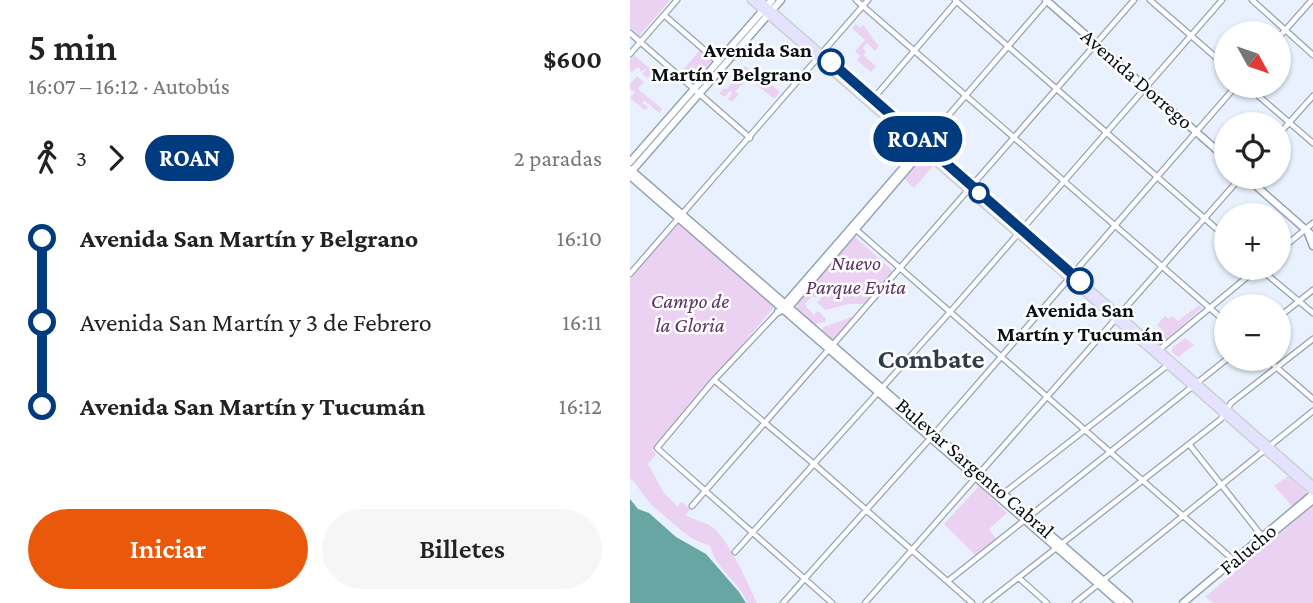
<!DOCTYPE html>
<html lang="es">
<head>
<meta charset="utf-8">
<style>
	:root { --surface:#fff; --page:#f6f6f6; --text:#222; --muted:#767676; --accent:#ea580c }
	body { margin:0; font-family:"Crimson Pro",serif; background:var(--page); color:var(--text); height:100vh; display:flex; flex-direction:column; font-size:26px; white-space:nowrap }
	* { box-sizing:border-box; margin:0 }
	p { font-size:23px; color:var(--muted) }
	.icon { flex:none; width:38px; height:38px; fill:none; stroke:currentColor; stroke-width:2; stroke-linecap:round; stroke-linejoin:round }
	.map { position:relative; flex:1; overflow:hidden }
	.details { display:flex; flex-direction:column; background:var(--surface); width:630px }
	.details>* { flex:none }
	.badge { padding:0 14px; border-radius:23px; font-size:24px; line-height:46px }
	.needle { width:46px; rotate:130deg }
	.buttons { position:absolute; left:584px; top:21px; display:grid; gap:14px }
	.buttons a { display:grid; place-items:center; width:77px; height:77px; border-radius:50%; background:var(--surface); box-shadow:0 2px 5px #0004; font-size:35px }
	.map>.badge { position:absolute; translate:-50% -50%; box-shadow:0 0 0 4px #fff }
	.legs { display:flex; align-items:center; gap:10px; height:77px; padding:0 28px; font-size:23px }
	.legs p { margin-inline-start:auto }
	.overview { display:flex; align-items:center; justify-content:space-between; height:119px; padding:0 28px }
	h1 { font-size:38px; font-weight:600; line-height:52px }
	.action { display:flex; gap:14px; margin-top:auto; padding:14px 28px }
	.action a { flex:1; height:80px; border-radius:42px; background:var(--accent); color:#fff; font-size:28px; font-weight:600; line-height:80px; text-align:center }
	.action a+a { background:var(--page); color:var(--text) }
	ul { padding:0 28px; list-style:none }
	li { display:flex; align-items:center; gap:24px; height:84px; font-size:26px }
	li i { display:grid; place-items:center; width:10px; height:100%; margin:0 9px; background:currentColor }
	li i::after { content:''; width:18px; height:18px; margin:-9px; border:5px solid; border-radius:50%; background:var(--surface) }
	li p { margin-inline-start:auto }
	li:first-child i { background:linear-gradient(#0000 50%,currentColor 0) }
	li:last-child i { background:linear-gradient(currentColor 50%,#0000 0) }
	main { display:flex; flex:1; min-height:0 }
	.map>svg:first-child { display:block }
</style>
</head>
<body>
<main>
<section class="details">
<div class="overview"><div><h1>5 min</h1><p>16:07 – 16:12 · Autobús</p></div><b>$600</b></div>
<div class="legs"><svg class="icon" aria-label="walk" viewBox="0 0 24 24"><circle cx="13" cy="4" r="2"/><path d="M13 8l-2 6 4 7M11 14l-3 7M7 12l3-4h3l4 4"/></svg>3<svg class="icon" aria-label="forward" viewBox="0 0 24 24"><path d="M9 5l7 7-7 7"/></svg><b class="badge" style="background:#003b80;color:#fff">ROAN</b><p>2 paradas</p></div>
<ul>
<li><i style="color:#003b80"></i><b>Avenida San Martín y Belgrano</b><p>16:10</p></li>
<li><i style="color:#003b80"></i><span>Avenida San Martín y 3 de Febrero</span><p>16:11</p></li>
<li><i style="color:#003b80"></i><b>Avenida San Martín y Tucumán</b><p>16:12</p></li>
</ul>
<div class="action"><a>Iniciar</a><a>Billetes</a></div>
</section>
<div class="map">
<svg width="683" height="603" viewBox="0 0 683 603">
	<rect width="100%" height="100%" fill="#e8f1fd"/>
	<!-- green -->
	<path fill="#ebd1f2" d="M 0,0 L 40,0 L 9,36 L 0,27 Z
		M 226,24 L 230,28 L 233,25 C 241,33 242,40 249,46 L 245,51 L 237,43 L 233,48 L 236,52 L 233,55 L 246,66 L 241,72 L 227,60 L 230,56 L 225,51 L 235,40 L 222,28 Z
		M 70,50 L 83,60 L 64,81 L 52,71 Z
		M 4,55 L 28,75 L 24,78 L 20,75 L 17,78 L 12,74 L 18,67 L 11,72 L 10,68 L 6,68 L 2,72 L 0,70 L 0,60 Z
		M 115,66 L 125,73 L 105,91 L 109,94 L 102,102 L 98,99 L 102,93 L 100,91 L 94,97 L 89,93 L 94,88 L 97,89 Z
		M 129,74 L 150,92 L 144,99 L 122,81 Z
		M 7,76 L 14,82 L 8,89 L 32,109 L 29,113 L 14,100 L 12,103 L 18,107 L 15,110 L 0,98 L 5,92 L 0,89 L 0,84 Z
		M 292,157 L 304,165 L 284,188 L 274,179 Z
		M 47,223 L 145,306 L 22,450 L 26,454 L 18,464 L 34,493 L 47,506 L 52,502 L 60,509 L 56,515 C 64,521 73,521 81,526 C 98,537 118,584 127,603 L 117,603 C 111,583 86,570 80,546 C 74,543 66,541 60,537 C 47,528 37,517 25,508 C 15,500 10,487 0,478 L 0,279 Z
		M 225,237 L 264,272 L 236,304 L 218,304 L 196,310 L 187,303 L 193,295 L 190,293 L 185,298 L 183,296 L 175,303 L 176,307 L 184,315 L 188,311 L 196,319 L 195,322 L 184,324 L 167,309 L 168,302 Z
		M 569,305 L 572,308 L 530,345 L 522,341 L 534,332 L 527,325 L 535,316 L 539,319 L 542,316 L 548,321 Z
		M 222,317 L 224,318 L 207,338 L 203,340 L 192,330 L 193,327 Z
		M 555,338 L 564,345 L 548,357 L 542,352 L 542,348 Z
		M 658,476 L 677,494 L 662,506 L 644,486 Z
		M 349,486 L 377,513 L 359,529 L 366,539 L 345,555 L 314,524 Z
		M 683,506 L 683,603 L 584,603 L 575,597 Z"/>
	<!-- water -->
	<path fill="#67a6a3" d="M 0,499 L 8,509 L 19,513 L 46,537 L 76,554 L 109,592 L 116,603 L 0,603 Z"/>
	<g fill="none" stroke-linecap="round" stroke-linejoin="round">
		<defs>
			<path id="street" d="M 226,0 L 597,323
				M 325,0 L 597,238
				M 520,0 L 597,67
				M 622,0 L 683,55
				M 34,15 L 87,61
				M 0,33 L 120,138
				M 649,37 L 682,0
				M 0,54 L 47,0
				M 617,86 L 683,143
				M 243,99 L 326,2
				M 649,134 L 683,96
				M 296,145 L 299,138 L 418,0
				M 223,227 L 607,563
				M 649,251 L 683,223
				M 629,268 L 683,313
				M 0,274 L 238,0
				M 148,312 L 84,380 L 27,448 L 202,603
				M 649,317 L 683,290
				M 529,350 L 628,268
				M 637,359 L 683,399
				M 84,380 L 184,464 L 342,603
				M 559,444 L 635,540
				M 374,493 L 538,365
				M 62,506 L 504,0
				M 105,552 L 320,312 L 592,0
				M 389,578 L 417,603
				M 318,581 L 597,359
				M 153,603 L 305,433 L 606,86
				M 235,603 L 611,177
				M 356,603 L 591,419 L 601,403 L 683,339
				M 445,603 L 683,411"/>
			<path id="secondary" d="M 416,0 L 597,159
				M 0,162 L 142,0
				M 0,169 L 499,603
				M 1,172 L 151,0
				M 0,176 L 490,603
				M 616,177 L 683,236
				M 677,231 L 683,246
				M 154,305 L 294,144
				M 148,312 L 160,306 L 295,148
				M 644,532 L 683,500
				M 553,603 L 683,494"/>
			<path id="primary" d="M 121,0 L 683,492
				M 130,0 L 683,485"/>
		</defs>
		<!-- street casing -->
		<use href="#street" stroke="#95a3b5" stroke-width="7"/>
		<!-- secondary casing -->
		<use href="#secondary" stroke="#95a3b5" stroke-width="9"/>
		<!-- primary casing -->
		<use href="#primary" stroke="#cecfd0" stroke-width="9"/>
		<!-- street -->
		<use href="#street" stroke="#fff" stroke-width="4.5"/>
		<!-- secondary -->
		<use href="#secondary" stroke="#fff" stroke-width="6"/>
		<!-- primary -->
		<use href="#primary" stroke="#e4e2fe" stroke-width="6"/>
	</g>
	<g fill="none" stroke-linecap="round" stroke-linejoin="round">
		<defs>
			<path id="line-1" d="M 201,62 L 450,281"/>
		</defs>
		<!-- line-1 casing -->
		<use href="#line-1" stroke="#fff" stroke-width="16"/>
		<!-- line-1 -->
		<use href="#line-1" stroke="#003b80" stroke-width="10"/>
	</g>
	<!-- markers -->
	<g fill="#fff" stroke="#003b80" stroke-width="3.5">
		<circle cx="201" cy="62" r="12"/>
		<circle cx="349" cy="193" r="9"/>
		<circle cx="450" cy="281" r="12"/>
	</g>
	<g text-anchor="middle" dominant-baseline="central" stroke-width="5" stroke-linejoin="round" paint-order="stroke">
		<!-- stop labels -->
		<g font-size="21" font-weight="bold" fill="#0a0f15" stroke="#fff" text-anchor="end">
			<text x="182" y="50">Avenida San<tspan x="182" dy="24">Martín y Belgrano</tspan></text>
			<text x="450" y="310" text-anchor="middle">Avenida San<tspan x="450" dy="24">Martín y Tucumán</tspan></text>
		</g>
		<!-- street labels -->
		<g font-size="21" fill="#0a0f15" stroke="#fff">
			<text transform="translate(507 79) rotate(41)">Avenida Dorrego</text>
			<text transform="translate(345 468) rotate(41)">Bulevar Sargento Cabral</text>
			<text transform="translate(618 549) rotate(-40)">Falucho</text>
		</g>
		<!-- park labels -->
		<g font-size="21" font-style="italic" fill="#5a3265" stroke="#fff">
			<text x="226" y="263">Nuevo<tspan x="226" dy="24">Parque Evita</tspan></text>
			<text x="60" y="301">Campo de<tspan x="60" dy="24">la Gloria</tspan></text>
		</g>
		<!-- district labels -->
		<g font-size="28" font-weight="bold" fill="#313c4b" stroke="#fff">
			<text x="301" y="358">Combate</text>
		</g>
	</g>
</svg>
<div class="buttons">
<a><svg class="needle" viewBox="-14 -14 28 28"><path d="M0-13l5 13h-10z" fill="#e53935"/><path d="M0 13l5-13h-10z" fill="#767676"/></svg></a>
<a><svg class="icon" aria-label="locate" viewBox="0 0 24 24"><circle cx="12" cy="12" r="6"/><path d="M12 2v4M12 18v4M2 12h4M18 12h4"/></svg></a>
<a>+</a>
<a>−</a>
</div>
<b class="badge" style="left:288px;top:139px;background:#003b80;color:#fff">ROAN</b>
</div>
</main>
</body>
</html>
